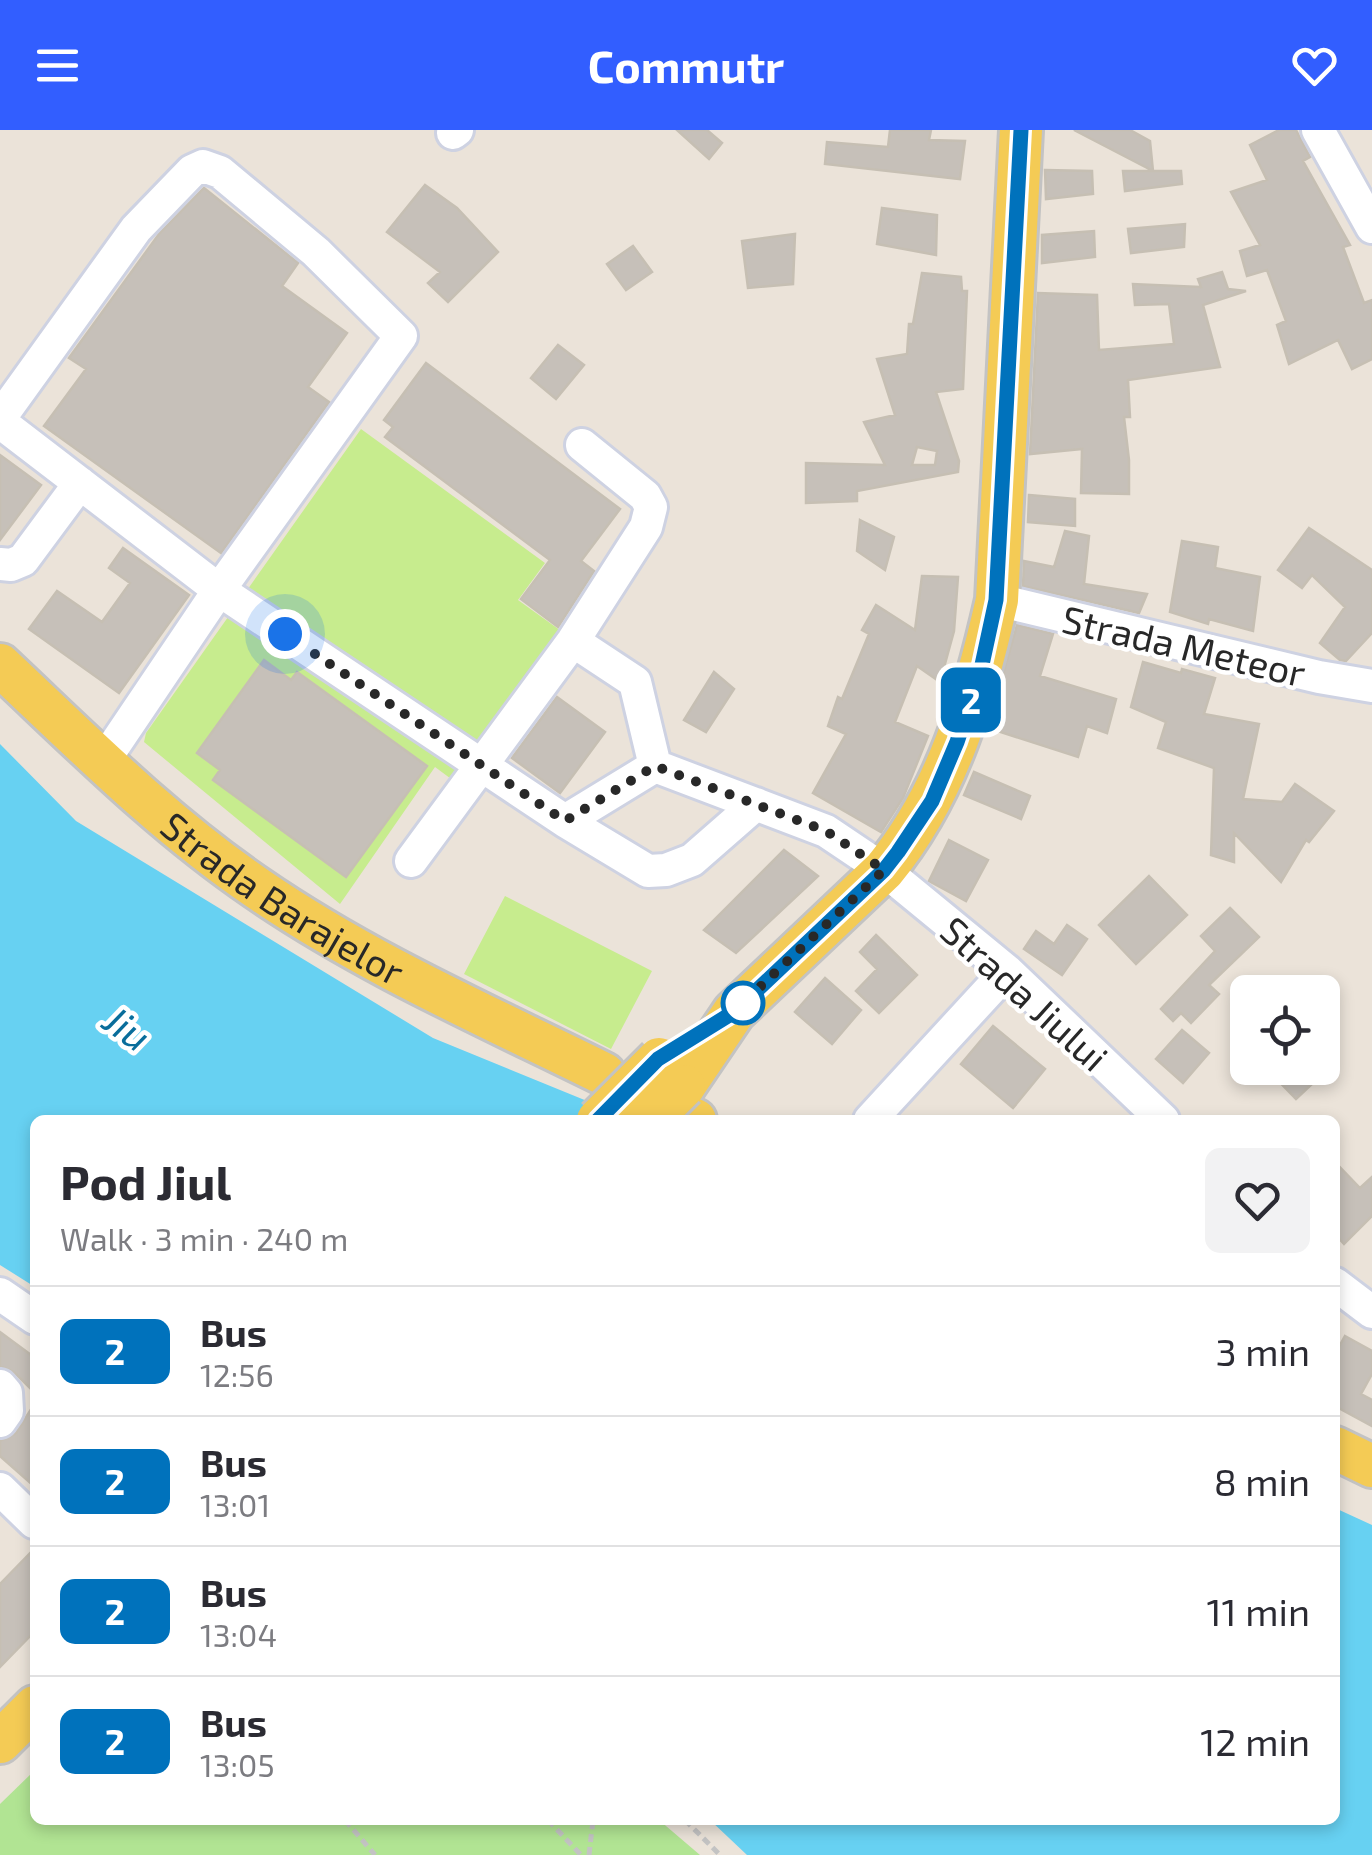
<!DOCTYPE html>
<html lang="en">
<head>
<meta charset="utf-8">
<style>
	:root { --surface:#fff; --page:#f2f2f3; --text:#2b2b33; --muted:#7c7c81; --line:#e1e1e2; --accent:#325eff }
	body { margin:0; font-family:"Exo 2",sans-serif; background:var(--page); color:var(--text); height:100vh; display:flex; flex-direction:column; font-size:38px; white-space:nowrap }
	* { box-sizing:border-box; margin:0 }
	p { font-size:32px; color:var(--muted) }
	.icon { flex:none; width:55px; height:55px; fill:none; stroke:currentColor; stroke-width:2; stroke-linecap:round; stroke-linejoin:round }
	.map { position:relative; flex:1; overflow:hidden }
	.panel { position:absolute; left:30px; top:985px; width:1310px; height:710px; display:flex; flex-direction:column; background:var(--surface); border-radius:15px; box-shadow:0 5px 15px #0003 }
	.panel>* { flex:none }
	.badge { padding:0 20px; border-radius:15px; font-size:35px; line-height:65px }
	.buttons { position:absolute; left:1230px; top:845px; display:grid; gap:20px }
	.buttons a { display:grid; place-items:center; width:110px; height:110px; border-radius:15px; background:var(--surface); box-shadow:0 5px 15px #0003; font-size:50px }
	.you { position:absolute; width:50px; height:50px; margin:-25px; border:8px solid #fff; border-radius:50%; background:#1a73e8; box-shadow:0 0 0 15px #1a73e833 }
	.map>.badge { position:absolute; translate:-50% -50%; box-shadow:0 0 0 5px #fff }
	.round { display:grid; place-items:center; flex:none; width:105px; height:105px; border-radius:15px; background:var(--page) }
	.overview { display:flex; align-items:center; justify-content:space-between; height:170px; padding:0 30px }
	h1 { font-size:48px; font-weight:700; line-height:75px }
	ul { padding:0; list-style:none }
	li { display:flex; align-items:center; gap:30px; height:130px; padding:0 30px; border-top:2px solid var(--line) }
	li div { flex:1 }
	li b { display:block; font-size:38px }
	li em { font-style:normal }
	li .badge { min-width:110px; font-weight:700; text-align:center }
	header { display:flex; justify-content:space-between; align-items:center; height:130px; padding:0 30px; background:var(--accent); color:#fff; font-size:45px; font-weight:700 }
	.map>svg:first-child { display:block }
</style>
</head>
<body>
<header><svg class="icon" aria-label="menu" viewBox="0 0 24 24"><path d="M4 6h16M4 12h16M4 18h16"/></svg>Commutr<svg class="icon" aria-label="heart" viewBox="0 0 24 24"><path d="M12 20l-8-8c-3-5 5-10 8-4 3-6 11-1 8 4z"/></svg></header>
<div class="map">
<svg width="1372" height="1725" viewBox="0 0 1372 1725">
	<rect width="100%" height="100%" fill="#ebe3d9"/>
	<!-- green -->
	<path fill="#b1e493" d="M 35,1640 L 35,1690 L 659,1690 L 700,1725 L 0,1725 L 0,1674 Z"/>
	<!-- pitch -->
	<path fill="#c7ec8e" d="M 361,299 L 545,433 L 518,470 L 568,506 L 462,657 L 435,637 L 340,774 L 144,612 L 146,603 Z
		M 505,766 L 652,841 L 611,919 L 464,844 Z"/>
	<!-- water -->
	<path fill="#67d1f2" d="M 0,614 L 76,691 L 433,908 L 587,971 L 613,990 L 35,990 L 35,1157 L 0,1135 Z
		M 1335,1378 L 1372,1395 L 1372,1725 L 747,1725 L 710,1690 L 1335,1690 Z"/>
	<!-- building -->
	<path fill="#c6c0b9" stroke="#c6bfb3" stroke-width="2.5" fill-rule="evenodd" d="M 677,0 L 707,0 L 722,13 L 709,29 Z
		M 890,0 L 931,0 L 929,10 L 965,11 L 960,49 L 825,34 L 827,12 L 888,17 Z
		M 1074,0 L 1130,0 L 1150,11 L 1153,41 L 1181,41 L 1182,54 L 1125,61 L 1123,41 L 1153,41 Z
		M 1279,0 L 1296,0 L 1299,6 L 1310,27 L 1303,31 L 1350,115 L 1343,117 L 1364,173 L 1372,170 L 1372,229 L 1352,239 L 1338,210 L 1289,234 L 1277,195 L 1286,191 L 1267,140 L 1247,146 L 1240,121 L 1260,115 L 1231,62 L 1267,50 L 1250,15 Z
		M 1045,40 L 1092,41 L 1093,64 L 1046,69 Z
		M 425,55 L 457,78 L 498,122 L 448,172 L 428,153 L 440,142 L 387,102 Z
		M 204,58 L 298,133 L 282,156 L 347,203 L 308,257 L 329,272 L 221,423 L 44,296 L 86,239 L 69,228 L 159,104 Z
		M 882,78 L 937,85 L 936,125 L 877,114 Z
		M 1185,94 L 1184,117 L 1131,123 L 1128,99 Z
		M 1094,101 L 1095,127 L 1042,133 L 1042,105 Z
		M 795,104 L 793,154 L 748,158 L 742,111 Z
		M 633,116 L 652,142 L 626,160 L 607,134 Z
		M 1222,142 L 1228,159 L 1246,161 L 1203,175 L 1220,237 L 1128,250 L 1130,287 L 1124,287 L 1129,330 L 1129,364 L 1081,363 L 1082,319 L 1030,324 L 1038,163 L 1097,165 L 1099,220 L 1174,214 L 1169,174 L 1135,175 L 1133,154 L 1201,157 L 1198,149 Z
		M 922,143 L 961,147 L 962,161 L 967,161 L 963,259 L 936,262 L 959,331 L 958,342 L 857,361 L 857,371 L 806,373 L 806,333 L 885,335 L 864,292 L 895,285 L 877,229 L 907,224 L 909,194 L 913,194 ZM 917,317 L 937,321 L 935,335 L 912,335 Z
		M 558,215 L 584,235 L 556,269 L 531,248 Z
		M 426,233 L 620,379 L 581,431 L 594,441 L 558,497 L 521,469 L 550,430 L 385,307 L 393,297 L 384,290 Z
		M 0,325 L 41,355 L 0,410 Z
		M 1029,365 L 1075,369 L 1075,396 L 1028,392 Z
		M 860,390 L 894,407 L 885,440 L 857,421 Z
		M 1309,398 L 1372,440 L 1372,503 L 1346,531 L 1340,530 L 1320,513 L 1345,477 L 1312,445 L 1302,458 L 1278,440 Z
		M 1065,401 L 1089,406 L 1084,454 L 1147,464 L 1139,483 L 1023,456 L 1024,431 L 1054,437 Z
		M 1182,411 L 1218,417 L 1215,438 L 1260,447 L 1253,501 L 1209,489 L 1208,494 L 1170,482 Z
		M 123,418 L 189,465 L 119,563 L 29,499 L 57,461 L 102,492 L 130,453 L 109,438 Z
		M 922,446 L 958,447 L 954,501 L 940,552 L 917,536 L 895,592 L 928,606 L 903,668 L 881,702 L 813,663 L 846,604 L 828,596 L 838,567 L 842,569 L 869,504 L 862,500 L 876,475 L 915,500 Z
		M 1017,495 L 1053,504 L 1040,546 L 1116,569 L 1107,603 L 1087,596 L 1078,627 L 988,598 Z
		M 264,530 L 291,550 L 297,542 L 427,636 L 346,747 L 213,650 L 220,640 L 197,623 Z
		M 1143,532 L 1181,543 L 1182,539 L 1215,548 L 1204,584 L 1259,594 L 1243,669 L 1282,672 L 1295,654 L 1334,681 L 1309,712 L 1306,710 L 1281,752 L 1234,703 L 1234,732 L 1211,725 L 1214,638 L 1158,618 L 1166,592 L 1131,577 Z
		M 714,542 L 734,559 L 706,602 L 684,590 Z
		M 557,567 L 605,602 L 560,663 L 512,628 Z
		M 974,642 L 1030,666 L 1021,689 L 964,665 Z
		M 949,710 L 988,730 L 966,771 L 929,751 Z
		M 784,720 L 818,746 L 736,823 L 704,800 Z
		M 1149,746 L 1187,785 L 1136,834 L 1099,795 Z
		M 1230,778 L 1259,807 L 1209,855 L 1219,864 L 1191,893 L 1181,883 L 1173,891 L 1161,879 L 1215,821 L 1201,806 Z
		M 1067,795 L 1087,809 L 1062,845 L 1024,819 L 1036,801 L 1054,814 Z
		M 876,805 L 917,845 L 879,883 L 856,861 L 877,839 L 860,822 Z
		M 825,848 L 861,880 L 832,914 L 795,882 Z
		M 993,896 L 1045,939 L 1013,978 L 961,934 Z
		M 1182,900 L 1209,923 L 1183,953 L 1156,929 Z
		M 1266,938 L 1329,938 L 1296,969 Z
		M 1335,1032 L 1360,1058 L 1372,1047 L 1372,1086 L 1344,1114 L 1335,1104 Z
		M 0,1202 L 35,1228 L 35,1263 L 14,1242 L 0,1236 Z
		M 1345,1206 L 1372,1221 L 1372,1244 L 1361,1264 L 1372,1270 L 1372,1296 L 1335,1276 L 1335,1224 Z
		M 35,1273 L 35,1357 L 0,1326 L 0,1311 L 16,1303 Z
		M 35,1418 L 35,1501 L 0,1537 L 0,1454 Z"/>
	<g fill="none" stroke-linecap="round" stroke-linejoin="round">
		<defs>
			<path id="minor" d="M 1318,0 L 1372,97
				M 453,3 L 457,0
				M 0,288 L 136,99 L 192,41 L 203,36 L 220,42 L 316,122 L 401,206 L 219,460 L 103,632
				M 0,292 L 219,460 L 565,691 L 648,741 L 666,740 L 692,730 L 756,674
				M 0,434 L 11,435 L 23,430 L 80,353
				M 997,470 L 1319,547 L 1372,556
				M 573,511 L 635,552 L 655,636
				M 565,691 L 655,636 L 826,701 L 884,740 L 1007,841 L 1163,990
				M 411,731 L 573,511 L 646,397 L 651,377 L 645,366 L 582,315
				M 870,990 L 1007,841
				M 1335,1154 L 1372,1182
				M 0,1164 L 35,1188
				M 0,1256 L 6,1263 L 7,1281 L 0,1291
				M 0,1359 L 34,1392"/>
			<g id="major">
				<path id="s1" d="M 0,535 C 83,613 163,694 257,758 C 366,833 487,886 604,944"/>
				<path d="M 684,956 L 734,882 L 884,740 C 948,662 975,567 997,470 L 1021,0"/>
				<path d="M 688,987 L 695,990"/>
				<path d="M 1335,1318 L 1372,1336"/>
				<path d="M 0,1612 L 35,1577"/>
			</g>
		</defs>
		<!-- minor casing -->
		<use href="#minor" stroke="#ced2e2" stroke-width="38"/>
		<!-- major casing -->
		<use href="#major" stroke="#c3c3c3" stroke-width="48"/>
		<!-- path -->
		<path stroke="#c3c3c3" stroke-width="5" stroke-dasharray="8 5" stroke-linecap="butt" d="M 345,1690 L 375,1725
			M 548,1690 L 581,1725
			M 685,1690 L 720,1725
			M 589,1725 L 593,1690"/>
		<!-- minor -->
		<use href="#minor" stroke="#fff" stroke-width="32"/>
		<!-- major -->
		<use href="#major" stroke="#f4cb55" stroke-width="42"/>
		<defs>
			<path id="major-bridge" d="M 598,990 L 659,929
				M 650,990 L 684,956"/>
		</defs>
		<!-- major-bridge casing -->
		<use href="#major-bridge" stroke="#c3c3c3" stroke-width="48" stroke-linecap="butt"/>
		<!-- major-bridge -->
		<use href="#major-bridge" stroke="#f4cb55" stroke-width="42"/>
	</g>
	<g fill="none" stroke-linecap="round" stroke-linejoin="round">
		<defs>
			<path id="line" d="M 598,990 L 658,929 L 734,882 L 884,740 L 898,722 L 932,671 L 957,612 L 980,544 L 996,470 L 1021,0"/>
		</defs>
		<!-- line casing -->
		<use href="#line" stroke="#fff" stroke-width="22"/>
		<!-- line -->
		<use href="#line" stroke="#0072bc" stroke-width="15"/>
		<!-- walk -->
		<path stroke="#282828" stroke-width="10" stroke-dasharray="0 18" d="M 285,504 L 565,691 L 655,636 L 826,701 L 884,740 L 743,873"/>
	</g>
	<!-- markers -->
	<circle fill="#fff" stroke="#0072bc" stroke-width="5" cx="743" cy="873" r="20"/>
	<g text-anchor="middle" dominant-baseline="central" stroke-width="9" stroke-linejoin="round" paint-order="stroke">
		<!-- street labels -->
		<g font-size="38" fill="#282828" stroke="#fff">
			<text transform="translate(1184 515) rotate(13)">Strada Meteor</text>
			<text stroke="none"><textPath href="#s1" startOffset="368">Strada Barajelor</textPath></text>
			<text transform="translate(1025 863) rotate(42)">Strada Jiului</text>
		</g>
		<!-- water labels -->
		<g font-size="40" font-style="italic" fill="#096d9b" stroke="#fff">
			<text transform="translate(128 897) rotate(36)">Jiu</text>
		</g>
	</g>
</svg>
<div class="buttons">
<a><svg class="icon" aria-label="locate" viewBox="0 0 24 24"><circle cx="12" cy="12" r="6"/><path d="M12 2v4M12 18v4M2 12h4M18 12h4"/></svg></a>
</div>
<div class="you" style="left:285px;top:504px"></div>
<b class="badge" style="left:971px;top:570px;background:#0072bc;color:#fff">2</b>
<section class="panel">
<div class="overview"><div><h1>Pod Jiul</h1><p>Walk · 3 min · 240 m</p></div><a class="round"><svg class="icon" aria-label="heart" viewBox="0 0 24 24"><path d="M12 20l-8-8c-3-5 5-10 8-4 3-6 11-1 8 4z"/></svg></a></div>
<ul>
<li><span class="badge" style="background:#0072bc;color:#fff">2</span><div><b>Bus</b><p>12:56</p></div><em>3 min</em></li>
<li><span class="badge" style="background:#0072bc;color:#fff">2</span><div><b>Bus</b><p>13:01</p></div><em>8 min</em></li>
<li><span class="badge" style="background:#0072bc;color:#fff">2</span><div><b>Bus</b><p>13:04</p></div><em>11 min</em></li>
<li><span class="badge" style="background:#0072bc;color:#fff">2</span><div><b>Bus</b><p>13:05</p></div><em>12 min</em></li>
</ul>
</section>
</div>
</body>
</html>
